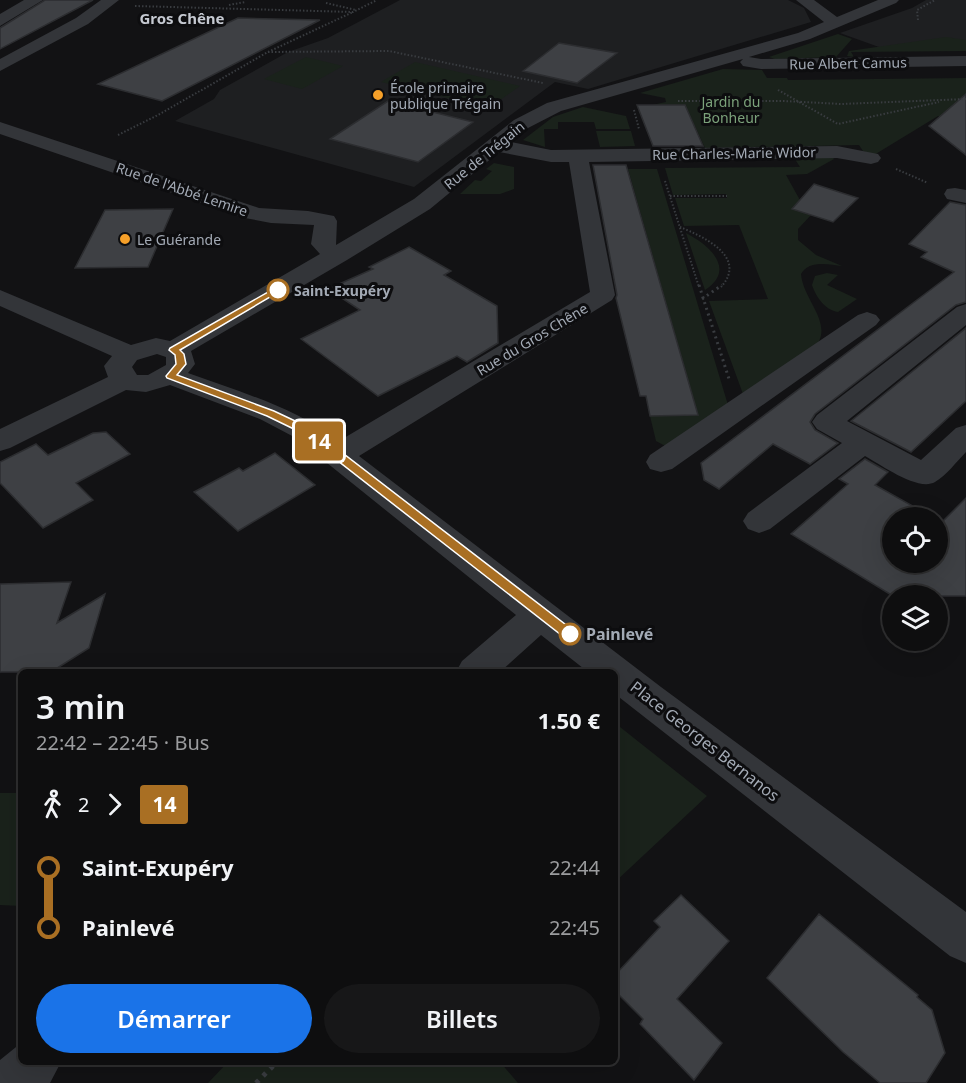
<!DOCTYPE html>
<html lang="fr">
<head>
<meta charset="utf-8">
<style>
	:root { --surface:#0e0e0f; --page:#171718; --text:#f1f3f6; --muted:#9b9c9e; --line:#2e2e2f; --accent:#1a73e8 }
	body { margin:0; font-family:"Noto Sans",sans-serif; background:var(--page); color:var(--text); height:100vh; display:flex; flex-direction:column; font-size:22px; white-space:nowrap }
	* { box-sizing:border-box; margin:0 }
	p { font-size:20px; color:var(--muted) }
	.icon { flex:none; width:33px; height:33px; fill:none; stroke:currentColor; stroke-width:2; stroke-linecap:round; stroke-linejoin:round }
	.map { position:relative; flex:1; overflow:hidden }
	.drawer { position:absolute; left:18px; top:669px; width:600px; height:396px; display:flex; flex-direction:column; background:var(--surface); border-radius:9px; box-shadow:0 6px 24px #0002,0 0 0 2px var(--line) }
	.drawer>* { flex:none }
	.badge { padding:0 12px; border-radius:4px; font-size:21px; line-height:39px }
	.buttons { position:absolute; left:882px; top:507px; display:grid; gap:12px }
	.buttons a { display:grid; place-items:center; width:66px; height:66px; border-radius:50%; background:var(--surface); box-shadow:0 6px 24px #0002,0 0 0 2px var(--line); font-size:30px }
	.map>.badge { position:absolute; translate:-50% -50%; box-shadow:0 0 0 3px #fff }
	.legs { display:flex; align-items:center; gap:9px; height:66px; padding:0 18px; font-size:20px }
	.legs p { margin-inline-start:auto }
	.overview { display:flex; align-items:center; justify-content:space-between; height:102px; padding:0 18px }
	h1 { font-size:33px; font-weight:600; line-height:45px }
	.action { display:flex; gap:12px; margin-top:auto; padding:12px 18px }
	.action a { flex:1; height:69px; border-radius:36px; background:var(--accent); color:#fff; font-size:24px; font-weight:600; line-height:69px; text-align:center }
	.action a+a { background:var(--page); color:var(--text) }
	ul { padding:0 18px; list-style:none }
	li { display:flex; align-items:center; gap:21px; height:60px; font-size:22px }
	li i { display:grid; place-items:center; width:9px; height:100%; margin:0 8px; background:currentColor }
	li i::after { content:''; width:15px; height:15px; margin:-8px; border:4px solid; border-radius:50%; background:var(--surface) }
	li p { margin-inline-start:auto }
	li:first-child i { background:linear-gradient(#0000 50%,currentColor 0) }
	li:last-child i { background:linear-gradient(currentColor 50%,#0000 0) }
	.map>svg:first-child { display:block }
</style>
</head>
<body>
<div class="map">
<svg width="966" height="1083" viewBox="0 0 966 1083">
	<rect width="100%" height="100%" fill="#121214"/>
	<!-- built -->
	<path fill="#1e1f21" d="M 400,0 L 788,0 L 804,8 L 811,22 L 588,89 L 555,82 L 414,187 L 175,121 L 214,99 L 220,90 L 288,52 L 328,38 Z
		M 926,0 L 966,0 L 966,50 L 890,51 L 840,33 L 912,8 Z"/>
	<!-- green -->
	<path fill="#1a221b" d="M 838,34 L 852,39 L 836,57 L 775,59 L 769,57 Z
		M 946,37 L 966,40 L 966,51 L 851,52 L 854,57 L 847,56 L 849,51 Z
		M 306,57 L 343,66 L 302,89 L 264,79 Z
		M 415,62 L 520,86 L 489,108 L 381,82 Z
		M 723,69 L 762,70 L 767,78 L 787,78 L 788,80 L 966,78 L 966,123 L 938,116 L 874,155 L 863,151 L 859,145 L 705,148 L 685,105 L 652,105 L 666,102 L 665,98 L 640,93 Z
		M 583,107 L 626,116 L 630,129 L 596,129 L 594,122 L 558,122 L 558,129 L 544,129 L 545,147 L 523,140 L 553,117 Z
		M 596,131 L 631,131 L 635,146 L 600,147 Z
		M 829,152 L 834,159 L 807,174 L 786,175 L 801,202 L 811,215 L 798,229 L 798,240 L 816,255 L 842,266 C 829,264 808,260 801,274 C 803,299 831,321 818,343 L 743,394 L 709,301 L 768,299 L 739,225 L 684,226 L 675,198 L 727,198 L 726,194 L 673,195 L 665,168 L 800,167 L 791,153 Z
		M 494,163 L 514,167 L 514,189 L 500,194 L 460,194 L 475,180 L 481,181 L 492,171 L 486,169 Z
		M 628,169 L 657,169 L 728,405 L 669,448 L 656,441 L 650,416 L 698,415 Z
		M 686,233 C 709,245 737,269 705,290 Z
		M 827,273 L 838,275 L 827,285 L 857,299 L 838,312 C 825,310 816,297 812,285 L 815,276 Z
		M 615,723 L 707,796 L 615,882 Z
		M 0,793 L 21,793 L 21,906 L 0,905 Z
		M 228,1062 L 500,1062 L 518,1083 L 208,1083 Z"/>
	<!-- building -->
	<path fill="#3e4044" stroke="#2c2d30" stroke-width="1.5" d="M 45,0 L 93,0 L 0,49 L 0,28 Z
		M 238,18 L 320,20 L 162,101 L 98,84 Z
		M 559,43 L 617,53 L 577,83 L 523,71 Z
		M 966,94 L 966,155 L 929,126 Z
		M 388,101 L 473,122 L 418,162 L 330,139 Z
		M 637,105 L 685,105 L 703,146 L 653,146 Z
		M 593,165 L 626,165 L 698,415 L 650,416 L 646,396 L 640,396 L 616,298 L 617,295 Z
		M 814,184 L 858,198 L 833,222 L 792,209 Z
		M 950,202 L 966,205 L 966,302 L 956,305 L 815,414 L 810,422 L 815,430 L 838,443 L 810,464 L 773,444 L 719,489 L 704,480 L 701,463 L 954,272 L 921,257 L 927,252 L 909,244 Z
		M 173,209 L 148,267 L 75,268 L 105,210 Z
		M 409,247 L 451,271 L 444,275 L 497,306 L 498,343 L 467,362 L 457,356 L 378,396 L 301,339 L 360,310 L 328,289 L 373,269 L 369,267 Z
		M 966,328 L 966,401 L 911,452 L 851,421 Z
		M 106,432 L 130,454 L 76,483 L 93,500 L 43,528 L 0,483 L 0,462 L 36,444 L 48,455 L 93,433 Z
		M 275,453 L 315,485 L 238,531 L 194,492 L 239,468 L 243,471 Z
		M 865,459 L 888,472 L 875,485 L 934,518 L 892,518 L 892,562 L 938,562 L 938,520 L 942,522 L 966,498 L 966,596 L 893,596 L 791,534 L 848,484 L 839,479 Z
		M 71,582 L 57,623 L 105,594 L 89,648 L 51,672 L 0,672 L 0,584 Z
		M 681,895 L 729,941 L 677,999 L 722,1043 L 694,1080 L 640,1024 L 643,1019 L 615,991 L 615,975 L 660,927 L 654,921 Z
		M 819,914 L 918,995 L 917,997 L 932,1010 L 945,1053 L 926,1083 L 880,1083 L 843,1052 L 767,978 Z"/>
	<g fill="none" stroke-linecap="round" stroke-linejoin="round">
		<!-- path-far2 -->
		<path stroke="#393c40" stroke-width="2" stroke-dasharray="1.5 2" stroke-linecap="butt" d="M 326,3 L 356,10
			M 229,5 L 245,2
			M 135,6 L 353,12 L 377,0
			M 918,20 L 917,10 L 935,0
			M 268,52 L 389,51 L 543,83
			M 778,90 L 838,124 L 939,102
			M 678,101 L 784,101 L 841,104 L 966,99
			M 634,110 L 639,129
			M 118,135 L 158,115 L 268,52 L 353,12
			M 896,169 L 928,183
			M 665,181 L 699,287
			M 670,196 L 727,196
			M 680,227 C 704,237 748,257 721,287"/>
		<!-- path-far1 -->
		<path stroke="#393c40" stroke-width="3" stroke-dasharray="2 4" stroke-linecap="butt" d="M 699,285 L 729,379
			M 702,299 L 722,285"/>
		<!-- path -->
		<path stroke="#393c40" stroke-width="5" stroke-dasharray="4 6" stroke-linecap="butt" d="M 256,1083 L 277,1062"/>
		<!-- minor -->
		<path fill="#333539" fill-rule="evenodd" d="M 24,0 L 43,0 L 0,26 L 0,14 Z
			M 101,0 L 119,0 L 88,24 L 0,71 L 0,59 L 76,18 Z
			M 796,0 L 814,0 L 837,17 L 878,0 L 899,0 L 896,3 L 810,39 L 749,57 L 761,59 L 966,56 L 966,66 L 761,69 L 743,66 L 740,62 L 743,59 L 561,111 L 528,128 L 511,142 L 551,150 L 837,146 L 878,154 L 881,158 L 878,162 L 871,164 L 837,158 L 589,162 L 615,295 L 612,300 L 359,456 L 661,687 L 966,912 L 966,963 L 950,956 L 615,694 L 615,672 L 588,672 L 541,635 L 500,672 L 456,672 L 462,661 L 516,615 L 296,438 L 260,419 L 170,385 L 146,392 L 126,390 L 10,448 L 0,451 L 0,429 L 108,377 L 104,366 L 112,356 L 0,306 L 0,290 L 131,345 L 156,338 L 170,341 L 320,254 L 311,244 L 314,225 L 271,223 L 245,218 L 0,134 L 0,122 L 259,208 L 308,211 L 334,216 L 337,221 L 336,245 L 414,199 L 514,120 L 547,103 L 798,33 L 824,22 ZM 499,152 L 551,162 L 569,162 L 590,292 L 339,441 C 294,407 240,392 188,373 L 195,364 L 191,351 L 347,260 L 430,209 ZM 157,354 L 166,357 L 166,365 L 148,375 L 137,375 L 132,367 L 137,360 Z
			M 955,188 L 966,190 L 966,203 L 947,199 L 944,194 L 947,189 Z
			M 966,304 L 966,325 L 847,421 L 921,460 L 956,428 L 966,425 L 966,452 C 957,461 946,476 935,482 C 918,492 880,464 865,456 L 770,529 L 759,533 L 748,529 L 743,521 L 748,513 L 842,443 L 817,429 L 812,422 L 817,415 L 957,307 Z
			M 867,312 L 876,315 L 880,320 L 876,325 L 672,469 L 661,472 L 650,469 L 646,462 L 650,455 L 858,315 Z
			M 21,1043 L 21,1062 L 61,1062 L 50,1083 L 0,1083 L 0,1060 Z"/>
	</g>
	<!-- line-1 -->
	<path fill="#a96f23" stroke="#fff" stroke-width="1.5" d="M 275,288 L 282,290 L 180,350 L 184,354 L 186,364 L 177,375 L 274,411 L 310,428 L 574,631 L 576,634 L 574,638 L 565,638 L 302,433 L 267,416 L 167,378 L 166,376 L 176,364 L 175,355 L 169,350 L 170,348 Z"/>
	<!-- markers -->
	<g fill="#f6a029" stroke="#0d0d0f" stroke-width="2">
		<circle cx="378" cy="95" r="6"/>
		<circle cx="125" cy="239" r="6"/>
	</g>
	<g fill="#fff" stroke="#a96f23" stroke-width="3">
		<circle cx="278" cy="290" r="10"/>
		<circle cx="570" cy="634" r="10"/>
	</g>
	<g text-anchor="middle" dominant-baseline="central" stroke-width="6" stroke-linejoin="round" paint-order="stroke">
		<!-- far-street labels -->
		<g font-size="14" fill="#a3aab5" stroke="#0d0d0f">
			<text transform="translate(848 63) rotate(-1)">Rue Albert Camus</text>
			<text transform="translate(734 153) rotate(-1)">Rue Charles-Marie Widor</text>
			<text transform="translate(484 155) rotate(-39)">Rue de Trégain</text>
			<text transform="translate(182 189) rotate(19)">Rue de l'Abbé Lemire</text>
			<text transform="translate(532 339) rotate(-31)">Rue du Gros Chêne</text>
		</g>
		<!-- far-poi labels -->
		<g font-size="14" fill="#a3aab5" stroke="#0d0d0f" text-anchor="start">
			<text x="390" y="87">École primaire<tspan x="390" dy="16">publique Trégain</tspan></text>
			<text x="137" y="239">Le Guérande</text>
		</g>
		<!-- far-park labels -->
		<g font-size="14" fill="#7ba17a" stroke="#0d0d0f">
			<text x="731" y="101">Jardin du<tspan x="731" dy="16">Bonheur</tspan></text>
		</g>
		<!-- far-stop labels -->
		<g font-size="14" font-weight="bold" fill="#a3aab5" stroke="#0d0d0f" text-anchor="start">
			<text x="294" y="290">Saint-Exupéry</text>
		</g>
		<!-- far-neighbourhood labels -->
		<g font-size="15" font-weight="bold" fill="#c5c9d1" stroke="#0d0d0f">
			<text x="182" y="18">Gros Chêne</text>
		</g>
		<!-- stop labels -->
		<g font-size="16" font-weight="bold" fill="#a3aab5" stroke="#0d0d0f" text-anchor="start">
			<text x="586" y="634">Painlevé</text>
		</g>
		<!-- street labels -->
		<g font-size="16" fill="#a3aab5" stroke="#0d0d0f">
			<text transform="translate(705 741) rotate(38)">Place Georges Bernanos</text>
		</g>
	</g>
</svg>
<div class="buttons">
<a><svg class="icon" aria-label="locate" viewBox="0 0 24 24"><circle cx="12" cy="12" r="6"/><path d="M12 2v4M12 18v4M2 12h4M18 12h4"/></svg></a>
<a><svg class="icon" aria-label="layers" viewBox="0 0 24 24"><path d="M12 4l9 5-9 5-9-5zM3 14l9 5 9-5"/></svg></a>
</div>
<b class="badge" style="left:319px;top:441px;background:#a96f23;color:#fff">14</b>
<section class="drawer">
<div class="overview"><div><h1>3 min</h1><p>22:42 – 22:45 · Bus</p></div><b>1.50 €</b></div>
<div class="legs"><svg class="icon" aria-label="walk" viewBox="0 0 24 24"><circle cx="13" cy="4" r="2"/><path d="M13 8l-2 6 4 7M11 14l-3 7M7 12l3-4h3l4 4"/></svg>2<svg class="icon" aria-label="forward" viewBox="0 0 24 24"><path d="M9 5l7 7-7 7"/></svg><b class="badge" style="background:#a96f23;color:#fff">14</b></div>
<ul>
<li><i style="color:#a96f23"></i><b>Saint-Exupéry</b><p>22:44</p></li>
<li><i style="color:#a96f23"></i><b>Painlevé</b><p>22:45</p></li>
</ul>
<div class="action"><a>Démarrer</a><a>Billets</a></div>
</section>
</div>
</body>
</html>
